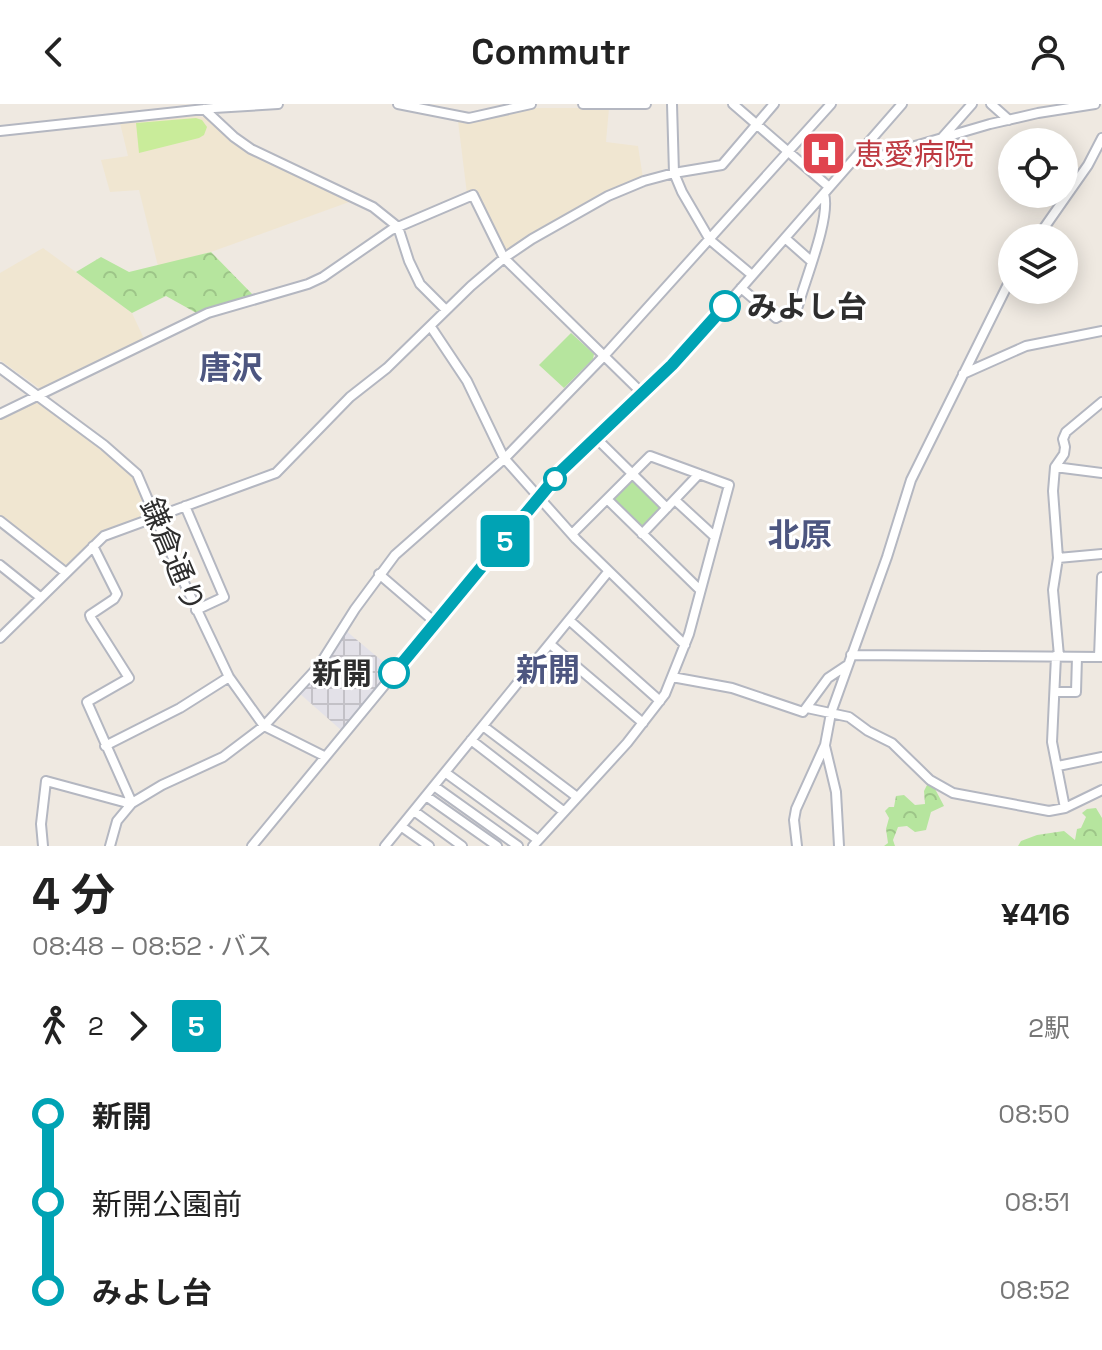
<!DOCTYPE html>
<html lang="ja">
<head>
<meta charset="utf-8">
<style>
	:root { --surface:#fff; --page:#f6f6f6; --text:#222; --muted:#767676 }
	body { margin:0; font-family:"Space Grotesk","Noto Sans JP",sans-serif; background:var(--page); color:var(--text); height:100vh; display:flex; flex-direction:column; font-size:30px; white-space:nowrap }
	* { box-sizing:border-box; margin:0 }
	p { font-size:26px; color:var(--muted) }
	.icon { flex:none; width:44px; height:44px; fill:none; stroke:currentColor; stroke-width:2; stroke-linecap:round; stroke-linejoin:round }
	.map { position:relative; height:742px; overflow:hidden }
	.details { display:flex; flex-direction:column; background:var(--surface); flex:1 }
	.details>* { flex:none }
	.badge { padding:0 16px; border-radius:6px; font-size:28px; line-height:52px }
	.tools { position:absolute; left:998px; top:24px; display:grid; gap:16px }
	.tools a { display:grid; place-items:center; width:80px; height:80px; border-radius:50%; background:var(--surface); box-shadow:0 4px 20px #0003; font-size:40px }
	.map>.badge { position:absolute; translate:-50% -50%; box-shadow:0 0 0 4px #fff }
	.legs { display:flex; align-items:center; gap:12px; height:88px; padding:0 32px; font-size:26px }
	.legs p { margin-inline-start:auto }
	.overview { display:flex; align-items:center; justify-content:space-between; height:136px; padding:0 32px }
	h1 { font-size:44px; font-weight:700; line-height:60px }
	ul { padding:0 32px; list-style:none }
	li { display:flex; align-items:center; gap:28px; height:88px; font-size:30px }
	li i { display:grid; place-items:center; width:12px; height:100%; margin:0 10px; background:currentColor }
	li i::after { content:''; width:20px; height:20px; margin:-10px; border:6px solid; border-radius:50%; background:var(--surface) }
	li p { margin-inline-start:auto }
	li:first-child i { background:linear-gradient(#0000 50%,currentColor 0) }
	li:last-child i { background:linear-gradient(currentColor 50%,#0000 0) }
	header { display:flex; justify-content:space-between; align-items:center; height:104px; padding:0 32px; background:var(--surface); font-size:36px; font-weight:700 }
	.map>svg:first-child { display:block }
</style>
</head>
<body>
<header><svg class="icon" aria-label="back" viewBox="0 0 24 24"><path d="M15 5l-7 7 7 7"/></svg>Commutr<svg class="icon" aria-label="person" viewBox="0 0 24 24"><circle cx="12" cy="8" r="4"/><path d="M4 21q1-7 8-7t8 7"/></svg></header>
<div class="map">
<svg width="1102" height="742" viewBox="0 0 1102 742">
	<defs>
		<pattern id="industrial-grid" width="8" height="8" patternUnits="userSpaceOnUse" patternTransform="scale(2)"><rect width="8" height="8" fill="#e3e1e8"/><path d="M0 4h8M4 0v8" fill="none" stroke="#c3c1c7"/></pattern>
		<pattern id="forest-crowns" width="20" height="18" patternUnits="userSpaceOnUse" patternTransform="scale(2)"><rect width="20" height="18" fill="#b6e59e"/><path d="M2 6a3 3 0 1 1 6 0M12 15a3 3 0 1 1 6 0" fill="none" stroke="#9dc588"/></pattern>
	</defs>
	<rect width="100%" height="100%" fill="#efe9e1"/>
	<!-- industrial -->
	<path fill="url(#industrial-grid)" d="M 345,526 L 393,566 L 341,626 L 299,589 Z"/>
	<!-- education -->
	<path fill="#f0e6d1" d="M 533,4 L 609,4 L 606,38 L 638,42 L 643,74 L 507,148 L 503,147 L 476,87 L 467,90 L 458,17 L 470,17 Z
		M 197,12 L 207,14 L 245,47 L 349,98 L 211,148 L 158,162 L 139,86 L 110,88 L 101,56 L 128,52 L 120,19 Z
		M 43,144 L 132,209 L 145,237 L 42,286 L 0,256 L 0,169 Z
		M 36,295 L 100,342 L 133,370 L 150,405 L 147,411 L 102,427 L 66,462 L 61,462 L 0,414 L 0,312 Z"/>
	<!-- grass -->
	<path fill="#b6e59e" d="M 571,229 L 594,250 L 593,255 L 564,284 L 539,261 Z
		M 630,375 L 634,376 L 662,403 L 645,425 L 641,425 L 613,396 Z"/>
	<!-- forest -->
	<path fill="url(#forest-crowns)" d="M 211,148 L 255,193 L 200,211 L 166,192 L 132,209 L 76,168 L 101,153 L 129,168 Z
		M 928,679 L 934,683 L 944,702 L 931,708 L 926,726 L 915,728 L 907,722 L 898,723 L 893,736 L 895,742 L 884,742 L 888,739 L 886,725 L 889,714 L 885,707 L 889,703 L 894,703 L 896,692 L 904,691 L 915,701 L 925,700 L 924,687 Z
		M 1096,704 L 1102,714 L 1102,742 L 1018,742 L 1021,737 L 1037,731 L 1064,727 L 1075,736 L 1077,725 L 1081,724 L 1086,713 L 1082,709 L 1087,705 Z"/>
	<!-- pitch -->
	<path fill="#c9ec9a" d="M 196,14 L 202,16 L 207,23 L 204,31 L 199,34 L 139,49 L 136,19 Z"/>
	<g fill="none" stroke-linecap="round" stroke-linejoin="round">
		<defs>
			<path id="minor" d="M 398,0 L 469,14 L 531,0
				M 583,0 L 646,0
				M 672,0 L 674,69 L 682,88 L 710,136 L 752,171
				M 733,0 L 829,83
				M 991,0 L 1009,16
				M 204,5 L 234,33 L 251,45 L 373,103 L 398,123 L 409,157 L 420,180 L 446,206
				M 0,27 L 214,4 L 278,0
				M 941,35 L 972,0
				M 855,54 L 867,56 L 990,20 L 1038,9 L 1095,0
				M 785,134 L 811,157
				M 1037,134 L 1088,61 L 1102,34
				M 741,184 L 776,214 L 798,202 C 805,176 831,113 824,90
				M 431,223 L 467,277 L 504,354 L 576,435 L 685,541
				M 0,264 L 104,341 L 137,370 L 178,466 L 229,573 L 264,622 L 324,652
				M 963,270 L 1026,242 L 1102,227
				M 0,310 L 208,209 L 308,180 L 323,173 L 391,126 L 473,91 L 504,154 L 642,289
				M 596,334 L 667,404
				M 1055,363 L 1102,369
				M 607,395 L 700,486
				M 676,397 L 714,432
				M 185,402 L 224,493 L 196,506
				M 0,417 L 65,468
				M 642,430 L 699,370
				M 93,442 L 117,490 L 114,495 L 90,511 L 91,514 L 129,574 L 87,598 L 132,699
				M 1058,454 L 1102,450
				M 0,461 L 40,493
				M 379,470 L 436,519
				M 569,516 L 660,597
				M 0,534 L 104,432 L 276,369 L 350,293 L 387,264 L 471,182 L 504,154 L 532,135 L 608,92 L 644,77 L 674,69 L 722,61 L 774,0
				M 550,540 L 643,619
				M 851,551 L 1102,553
				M 1056,552 L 1052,638 L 1065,704
				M 1059,552 L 1053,486 L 1058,454 L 1053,387 L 1055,363 L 1064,350 L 1065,343 L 1063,335 L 1066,328 L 1102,298
				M 1099,553 L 1102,473
				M 672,573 L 732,584 L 803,608 L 828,574 L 846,562
				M 1055,588 L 1076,588 L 1077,553
				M 807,604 L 849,613 L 868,627 L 892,639 L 930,676 L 953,689 L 1049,707 L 1065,704 L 1102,686
				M 483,622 L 577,693
				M 471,636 L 563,707
				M 105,642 L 180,604 L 229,573
				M 825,642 L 836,688 L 839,742
				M 1058,662 L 1102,653
				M 446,669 L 538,736
				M 434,682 L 518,742
				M 426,692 L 497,742
				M 414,707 L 462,742
				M 402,723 L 429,742
				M 43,742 L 41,720 L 46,677 L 131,700
				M 110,742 L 117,717 L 132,699 L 162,681 L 223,653 L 264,622 L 319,562 L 355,505 L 395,451 L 506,353 L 604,252 L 831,0
				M 252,742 L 561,367 L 672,261 L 709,221 L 902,0
				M 385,742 L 608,468
				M 533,742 L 627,639 L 665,590 L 689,530 L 729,381 L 650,352 L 572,430
				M 797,742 L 794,716 L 796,705 L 825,641 L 831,609 L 887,453 L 911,376 L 1012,172"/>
		</defs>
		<!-- minor casing -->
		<use href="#minor" stroke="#b4b7c1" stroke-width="12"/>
		<!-- minor -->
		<use href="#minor" stroke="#fff" stroke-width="8"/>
	</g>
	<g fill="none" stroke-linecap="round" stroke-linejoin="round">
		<defs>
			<path id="line-1" d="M 394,569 L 561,367 L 672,261 L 725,202"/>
		</defs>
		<!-- line-1 casing -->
		<use href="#line-1" stroke="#fff" stroke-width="18"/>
		<!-- line-1 -->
		<use href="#line-1" stroke="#00a3b4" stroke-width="12"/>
	</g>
	<!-- icons -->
	<defs>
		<symbol id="hospital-square" viewBox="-11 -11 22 22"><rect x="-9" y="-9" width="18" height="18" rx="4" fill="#e0444e" stroke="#fff"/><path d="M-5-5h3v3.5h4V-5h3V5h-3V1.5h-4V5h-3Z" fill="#fff"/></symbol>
	</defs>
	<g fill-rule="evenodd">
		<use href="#hospital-square" x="798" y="24" width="51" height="51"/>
	</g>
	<!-- markers -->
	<g fill="#fff" stroke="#00a3b4" stroke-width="4">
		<circle cx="725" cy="202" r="14"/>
		<circle cx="555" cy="375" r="10"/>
		<circle cx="394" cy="569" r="14"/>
	</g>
	<g text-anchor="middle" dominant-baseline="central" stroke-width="6" stroke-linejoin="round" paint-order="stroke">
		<!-- health labels -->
		<g font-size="30" fill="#be3a42" stroke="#fff" text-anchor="start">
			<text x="854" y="50">恵愛病院</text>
		</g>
		<!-- stop labels -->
		<g font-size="30" font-weight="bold" fill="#2e2e2e" stroke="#fff" text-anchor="start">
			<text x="747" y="202">みよし台</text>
			<text x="372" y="569" text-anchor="end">新開</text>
		</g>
		<!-- street labels -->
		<g font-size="30" fill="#2e2e2e" stroke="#fff">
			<text transform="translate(173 451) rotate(67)">鎌倉通り</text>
		</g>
		<!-- neighbourhood labels -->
		<g font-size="32" font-weight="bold" fill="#4d5680" stroke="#fff">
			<text x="231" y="264">唐沢</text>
			<text x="800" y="431">北原</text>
			<text x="548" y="566">新開</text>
		</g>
	</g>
</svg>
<div class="tools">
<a><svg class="icon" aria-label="locate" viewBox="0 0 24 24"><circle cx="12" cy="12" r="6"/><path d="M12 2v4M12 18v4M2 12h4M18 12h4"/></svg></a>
<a><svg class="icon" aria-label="layers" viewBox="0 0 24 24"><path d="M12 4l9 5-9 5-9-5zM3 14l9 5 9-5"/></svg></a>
</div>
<b class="badge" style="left:505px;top:437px;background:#00a3b4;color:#fff">5</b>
</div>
<section class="details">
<div class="overview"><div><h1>4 分</h1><p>08:48 – 08:52 · バス</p></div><b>¥416</b></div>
<div class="legs"><svg class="icon" aria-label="walk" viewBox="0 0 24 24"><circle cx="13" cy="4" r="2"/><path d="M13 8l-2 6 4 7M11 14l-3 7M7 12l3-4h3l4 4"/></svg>2<svg class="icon" aria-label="forward" viewBox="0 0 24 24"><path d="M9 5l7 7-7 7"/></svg><b class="badge" style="background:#00a3b4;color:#fff">5</b><p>2駅</p></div>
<ul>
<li><i style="color:#00a3b4"></i><b>新開</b><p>08:50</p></li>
<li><i style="color:#00a3b4"></i><span>新開公園前</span><p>08:51</p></li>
<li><i style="color:#00a3b4"></i><b>みよし台</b><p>08:52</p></li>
</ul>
</section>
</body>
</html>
